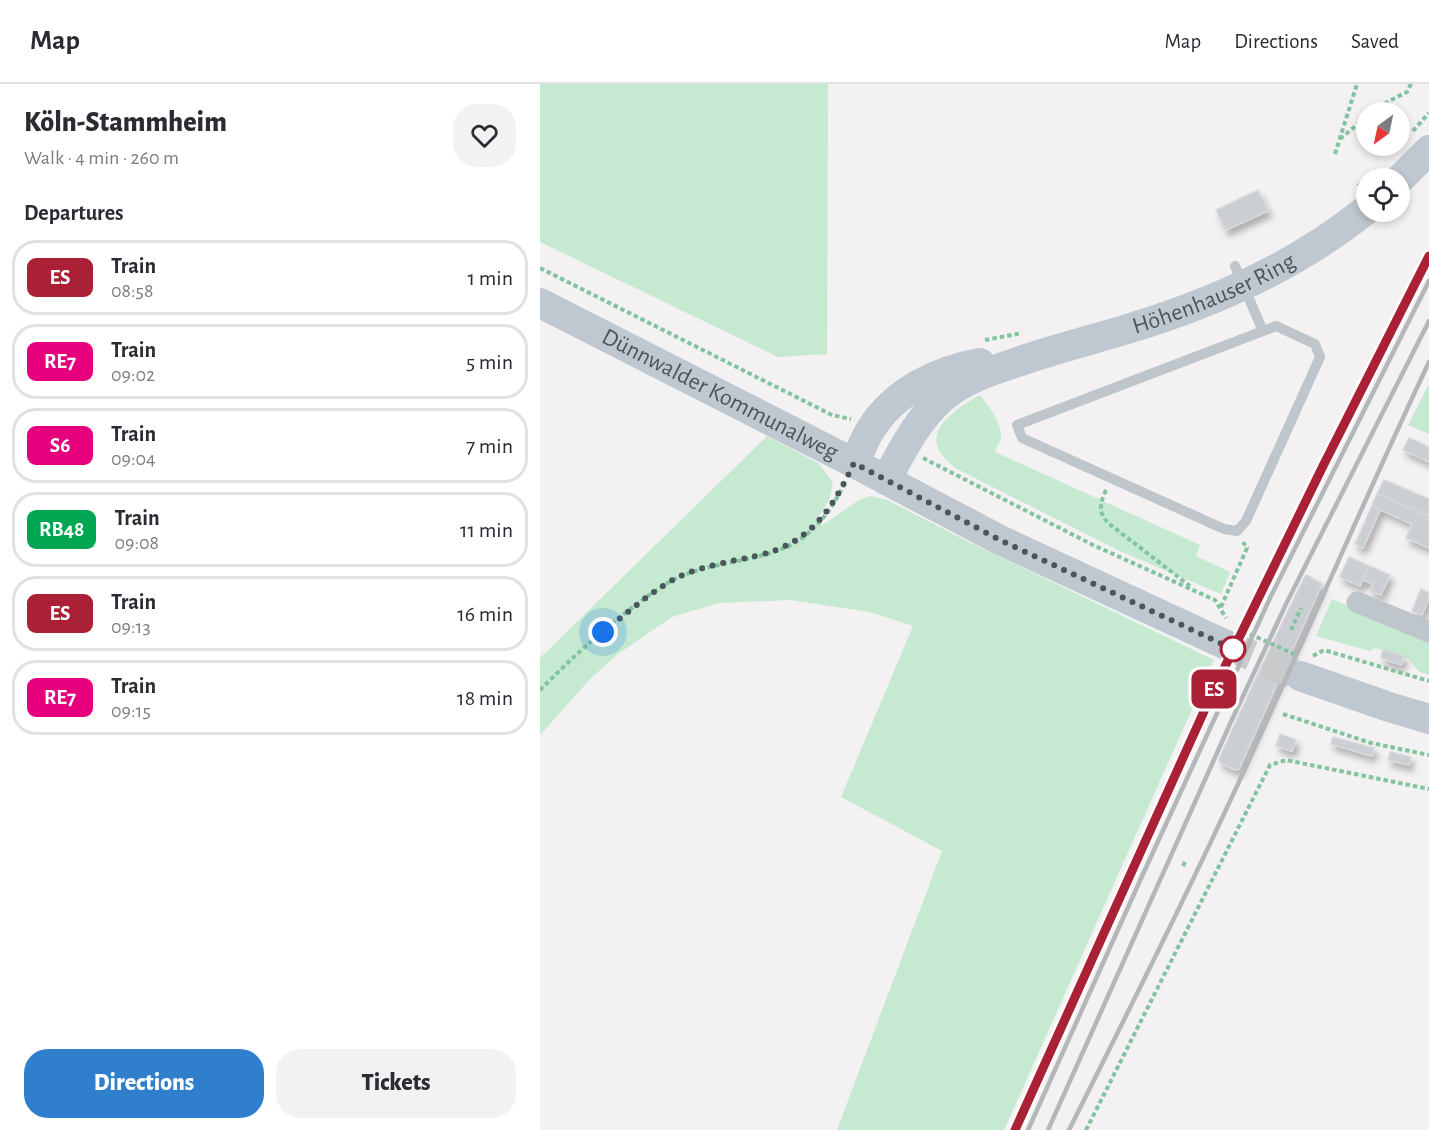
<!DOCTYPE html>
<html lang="en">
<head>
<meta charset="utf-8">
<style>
	:root { --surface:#fff; --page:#f2f2f3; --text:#2b2b33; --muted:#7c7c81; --line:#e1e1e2; --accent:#307fcd }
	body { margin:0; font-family:"Alegreya Sans",sans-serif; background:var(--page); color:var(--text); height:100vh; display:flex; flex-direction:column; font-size:22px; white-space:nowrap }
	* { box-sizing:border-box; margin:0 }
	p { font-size:20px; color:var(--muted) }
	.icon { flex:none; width:33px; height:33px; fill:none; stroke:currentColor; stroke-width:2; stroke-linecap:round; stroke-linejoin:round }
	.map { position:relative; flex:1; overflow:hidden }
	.sheet { display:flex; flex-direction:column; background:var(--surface); width:540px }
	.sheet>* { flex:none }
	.badge { padding:0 12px; border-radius:9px; font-size:21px; line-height:39px }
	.needle { width:39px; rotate:213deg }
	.tools { position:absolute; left:816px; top:18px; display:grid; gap:12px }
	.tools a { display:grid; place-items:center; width:54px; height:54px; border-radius:50%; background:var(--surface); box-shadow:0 3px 9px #0003; font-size:30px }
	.you { position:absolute; width:30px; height:30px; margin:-15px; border:4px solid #fff; border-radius:50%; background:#1a73e8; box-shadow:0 0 0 9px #1a73e833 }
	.map>.badge { position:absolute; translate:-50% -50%; box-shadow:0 0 0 3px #fff }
	h2 { padding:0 24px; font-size:22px; line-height:54px }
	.round { display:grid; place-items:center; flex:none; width:63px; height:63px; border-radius:24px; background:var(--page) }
	.overview { display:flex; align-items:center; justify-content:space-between; height:102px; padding:0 24px }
	h1 { font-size:28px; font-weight:800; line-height:45px }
	.button { display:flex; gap:12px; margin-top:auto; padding:12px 24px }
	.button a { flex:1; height:69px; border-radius:24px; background:var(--accent); color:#fff; font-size:24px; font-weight:800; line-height:69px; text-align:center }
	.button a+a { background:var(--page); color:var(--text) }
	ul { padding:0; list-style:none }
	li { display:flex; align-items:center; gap:18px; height:75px; margin:0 12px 9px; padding:0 12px; border:3px solid var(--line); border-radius:24px }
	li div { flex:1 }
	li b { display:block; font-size:22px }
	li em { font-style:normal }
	li .badge { min-width:66px; font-weight:700; text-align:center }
	header { display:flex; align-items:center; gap:36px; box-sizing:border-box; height:84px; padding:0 30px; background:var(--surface); border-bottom:2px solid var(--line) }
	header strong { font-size:28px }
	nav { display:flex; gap:33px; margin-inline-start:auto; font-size:21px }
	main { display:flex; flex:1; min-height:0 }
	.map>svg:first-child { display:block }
</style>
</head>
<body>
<header>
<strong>Map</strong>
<nav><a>Map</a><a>Directions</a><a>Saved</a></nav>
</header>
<main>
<section class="sheet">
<div class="overview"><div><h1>Köln-Stammheim</h1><p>Walk · 4 min · 260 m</p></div><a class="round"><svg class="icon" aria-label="heart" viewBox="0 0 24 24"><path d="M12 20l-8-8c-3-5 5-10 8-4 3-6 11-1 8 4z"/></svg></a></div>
<h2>Departures</h2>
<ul>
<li><span class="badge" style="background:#aa2135;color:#fff">ES</span><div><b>Train</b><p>08:58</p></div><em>1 min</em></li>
<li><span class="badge" style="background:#e6007e;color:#fff">RE7</span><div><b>Train</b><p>09:02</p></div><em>5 min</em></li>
<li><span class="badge" style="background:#e6007e;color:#fff">S6</span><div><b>Train</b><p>09:04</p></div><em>7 min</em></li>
<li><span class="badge" style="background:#00a651;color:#fff">RB48</span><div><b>Train</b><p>09:08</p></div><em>11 min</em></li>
<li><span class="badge" style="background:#aa2135;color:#fff">ES</span><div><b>Train</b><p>09:13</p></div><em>16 min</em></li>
<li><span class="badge" style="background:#e6007e;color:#fff">RE7</span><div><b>Train</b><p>09:15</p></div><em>18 min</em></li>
</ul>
<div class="button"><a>Directions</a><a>Tickets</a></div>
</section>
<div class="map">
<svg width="889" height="1046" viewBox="0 0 889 1046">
	<defs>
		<filter id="shadow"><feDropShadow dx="3.5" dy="6" stdDeviation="3" flood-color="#0004"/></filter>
	</defs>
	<rect width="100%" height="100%" fill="#f3f1f1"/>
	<!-- green -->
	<path fill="#c5ead1" d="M 0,0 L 288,0 L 287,270 L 238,273 L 0,158 Z
		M 889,300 L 889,350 L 868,341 Z
		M 440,311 C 449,322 462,339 461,354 C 460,358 456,364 455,368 L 660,461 L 656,472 L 690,488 L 681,510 L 580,467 L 415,384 C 410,379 402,373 399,366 C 386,342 424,320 440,311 Z
		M 227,352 L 278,379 L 293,398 L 289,417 L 277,435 L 281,442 L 319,416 L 331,412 L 347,416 L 423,455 L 674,576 L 464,1046 L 297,1046 L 402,767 L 301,713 L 373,542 L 330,528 L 250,516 L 179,519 L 132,533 L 78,570 L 51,594 L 0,651 L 0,574 Z
		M 792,515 L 889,557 L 889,591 L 878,587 L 869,575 L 835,564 L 830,567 L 776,552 Z"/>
	<!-- building -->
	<path fill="#cbced2" stroke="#d6d8db" stroke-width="1.5" filter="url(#shadow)" d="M 718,106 L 728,127 L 686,146 L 676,126 Z
		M 869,354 L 889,363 L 889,378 L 863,366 Z
		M 844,396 L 889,415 L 889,432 L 837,410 Z
		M 837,410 L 889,432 L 889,464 L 866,454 L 872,440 L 832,422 Z
		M 832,422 L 840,426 L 823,464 L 815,460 Z
		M 809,473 L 829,482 L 820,502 L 800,493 Z
		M 829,482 L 850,491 L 841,511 L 830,507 L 833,500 L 823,496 Z
		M 767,491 L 782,500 L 699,685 L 695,686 L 681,679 L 679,675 L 721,583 L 765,492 Z
		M 881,505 L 889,509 L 889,514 L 882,531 L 872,527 Z
		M 843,566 L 864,572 L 861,581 L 841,574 Z
		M 740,650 L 756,656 L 752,667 L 736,662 Z
		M 793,653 L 834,664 L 832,672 L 791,660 Z
		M 850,668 L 871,673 L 869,681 L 848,676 Z"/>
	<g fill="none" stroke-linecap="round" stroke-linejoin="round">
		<!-- secondary-tunnel -->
		<path stroke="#c9cacc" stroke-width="30" stroke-dasharray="30 15" stroke-linecap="butt" d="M 684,560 L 760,592"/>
		<!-- path -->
		<path stroke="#82c49f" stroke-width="4" stroke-dasharray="4.5 3" stroke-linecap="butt" d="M 832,28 L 849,17 L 867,8 L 871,0
			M 873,47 L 889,29
			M 800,55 L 826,33
			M 795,70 L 817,0
			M 827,94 L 838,85
			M 818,102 L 826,95
			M 0,184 L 292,331 L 311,335
			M 445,256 L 482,249
			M 383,374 L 553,461 L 675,516 L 686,534
			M 566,406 C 560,419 558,428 568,439 L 650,502
			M 681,523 L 707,464 L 703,458
			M 751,546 L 761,524
			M 703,547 L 754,570
			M 773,572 L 784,566 L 889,597
			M 0,606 C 38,568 80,529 126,500 C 162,478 206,480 244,464 C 272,453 293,425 305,398
			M 743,630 L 831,659 L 889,671
			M 643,782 L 646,776
			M 546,1046 L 730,681 L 746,676 L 889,705"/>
		<!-- lane -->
		<path stroke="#bec6cb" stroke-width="10" d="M 695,182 L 723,247
			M 736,242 L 775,260 L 780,273 L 706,437 L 697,447 L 684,445 L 482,354 L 477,341 Z"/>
		<!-- street -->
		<path stroke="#bec6cb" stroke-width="21" d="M 817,518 L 889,548"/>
		<!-- secondary -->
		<g stroke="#bfc8d0" stroke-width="30">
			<path d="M 860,95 L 889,66"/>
			<path id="s1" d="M 0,219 L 314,379 L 460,456 L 684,560"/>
			<path d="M 314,379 C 320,368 324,356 331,345 C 354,308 398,286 440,279"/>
			<path id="s2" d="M 346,396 C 362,367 377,336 402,314 C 423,296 450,287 475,279 C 511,266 548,257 584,246 C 672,220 755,183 826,126"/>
			<path d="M 760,592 L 849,623 L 889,635"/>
		</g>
		<!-- rail -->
		<path stroke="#b4b7ba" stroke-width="4.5" d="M 475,1046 L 666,623 L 781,384 L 889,172
			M 488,1046 L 603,790 L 731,512 L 889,197
			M 508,1046 L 690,640 L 747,518 L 889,237
			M 529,1046 C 594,916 659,787 719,654 C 776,529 830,403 889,278"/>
	</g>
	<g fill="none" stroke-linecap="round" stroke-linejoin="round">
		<defs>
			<path id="line" d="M 475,1046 L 675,603 L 782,384 L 889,172"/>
		</defs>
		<!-- line casing -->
		<use href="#line" stroke="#fff" stroke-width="14"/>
		<!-- line -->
		<use href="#line" stroke="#aa2135" stroke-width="9"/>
		<!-- walk -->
		<path stroke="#4b555c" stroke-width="6" stroke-dasharray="0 10.8" d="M 63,548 C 89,528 115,503 145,490 C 168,481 193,477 216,472 C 270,460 292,426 314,379 L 460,456 L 693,565"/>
	</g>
	<!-- markers -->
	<circle fill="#fff" stroke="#aa2135" stroke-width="3" cx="693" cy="565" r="12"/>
	<g text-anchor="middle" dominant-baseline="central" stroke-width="5" stroke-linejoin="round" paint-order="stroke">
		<!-- street labels -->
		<g font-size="24" fill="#4b555c" stroke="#fff">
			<text stroke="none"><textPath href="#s2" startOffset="392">Höhenhauser Ring</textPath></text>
			<text stroke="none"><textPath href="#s1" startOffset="202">Dünnwalder Kommunalweg</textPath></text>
		</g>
	</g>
</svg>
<div class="tools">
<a><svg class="needle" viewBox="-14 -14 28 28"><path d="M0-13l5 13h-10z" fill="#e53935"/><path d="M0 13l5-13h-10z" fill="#7c7c81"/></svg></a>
<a><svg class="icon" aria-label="locate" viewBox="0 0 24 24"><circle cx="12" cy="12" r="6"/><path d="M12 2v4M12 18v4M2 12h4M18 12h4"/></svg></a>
</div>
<div class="you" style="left:63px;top:548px"></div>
<b class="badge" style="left:674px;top:605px;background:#aa2135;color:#fff">ES</b>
</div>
</main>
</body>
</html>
